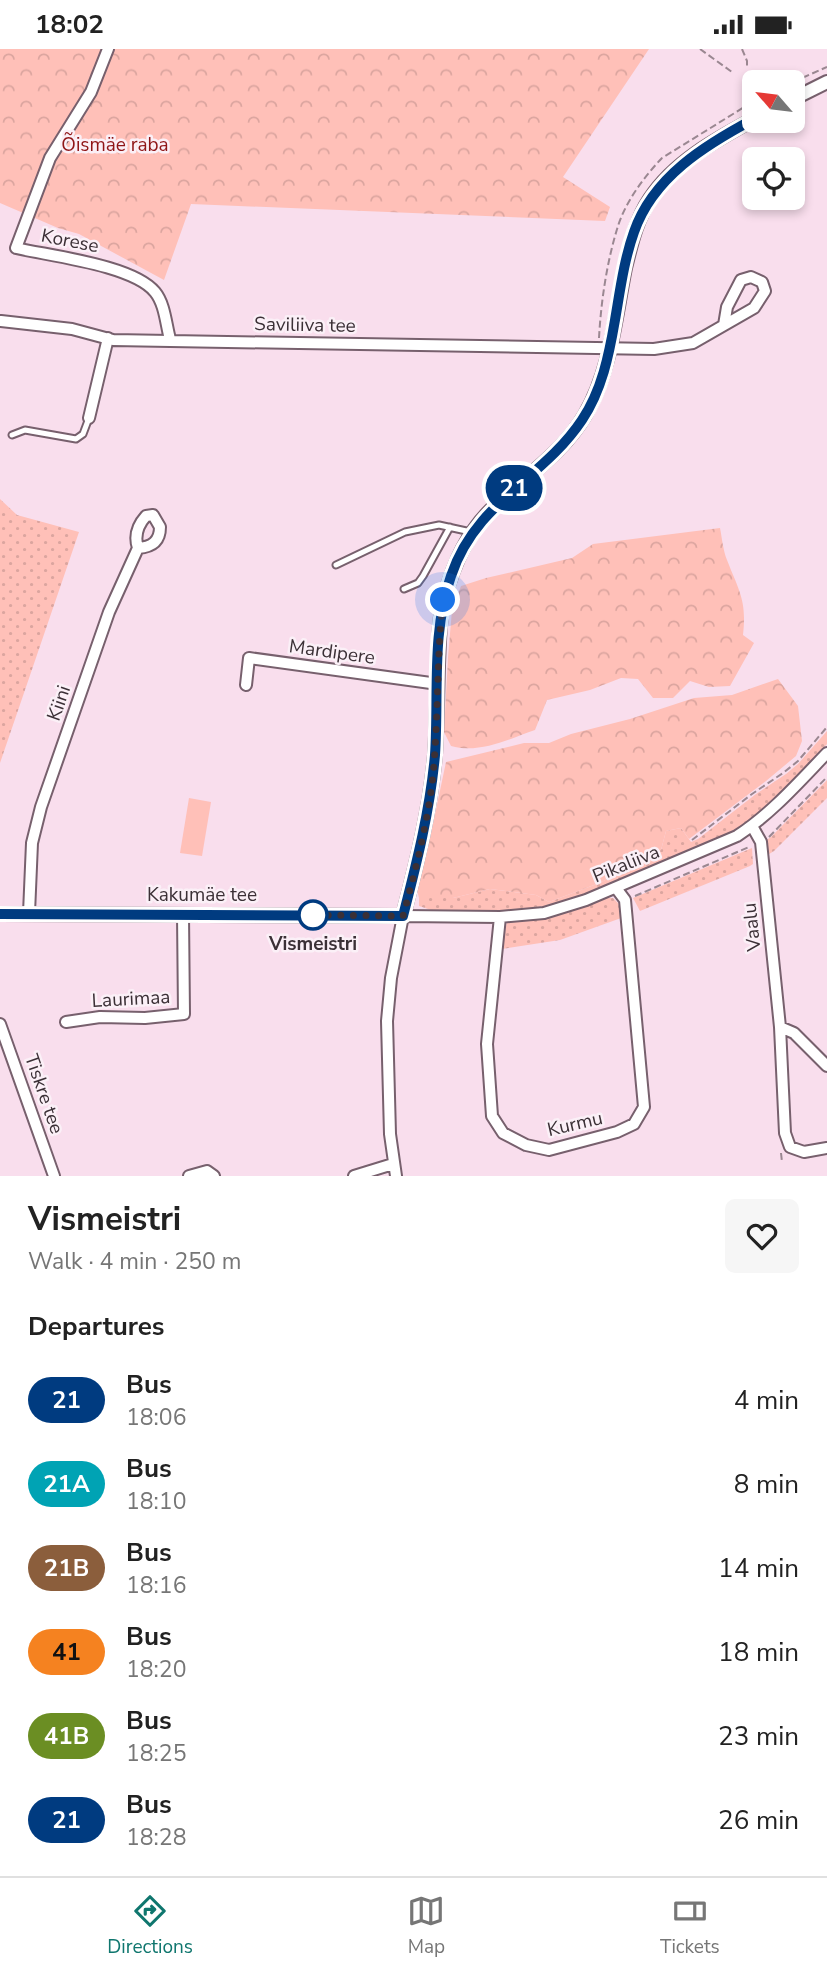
<!DOCTYPE html>
<html lang="en">
<head>
<meta charset="utf-8">
<style>
	:root { --surface:#fff; --page:#f6f6f6; --text:#222; --muted:#767676; --line:#e0e0e0; --accent:#0f766e }
	body { margin:0; font-family:"Nunito Sans",sans-serif; background:var(--page); color:var(--text); height:100vh; display:flex; flex-direction:column; font-size:26px; white-space:nowrap }
	* { box-sizing:border-box; margin:0 }
	p { font-size:23px; color:var(--muted) }
	.icon { flex:none; width:38px; height:38px; fill:none; stroke:currentColor; stroke-width:2; stroke-linecap:round; stroke-linejoin:round }
	.map { position:relative; height:1127px; overflow:hidden }
	.sheet { display:flex; flex-direction:column; background:var(--surface); flex:1 }
	.sheet>* { flex:none }
	.badge { padding:0 14px; border-radius:23px; font-size:24px; line-height:46px }
	.needle { width:46px; rotate:298deg }
	.tools { position:absolute; left:742px; top:21px; display:grid; gap:14px }
	.tools a { display:grid; place-items:center; width:63px; height:63px; border-radius:10px; background:var(--surface); box-shadow:0 4px 10px #0003; font-size:35px }
	.you { position:absolute; width:35px; height:35px; margin:-18px; border:5px solid #fff; border-radius:50%; background:#1a73e8; box-shadow:0 0 0 10px #1a73e833 }
	.map>.badge { position:absolute; translate:-50% -50%; box-shadow:0 0 0 4px #fff }
	h2 { padding:0 28px; font-size:26px; line-height:63px }
	.round { display:grid; place-items:center; flex:none; width:74px; height:74px; border-radius:10px; background:var(--page) }
	.summary { display:flex; align-items:center; justify-content:space-between; height:119px; padding:0 28px }
	h1 { font-size:33px; font-weight:700; line-height:52px }
	ul { padding:0; list-style:none }
	li { display:flex; align-items:center; gap:21px; height:84px; padding:0 28px }
	li div { flex:1 }
	li b { display:block; font-size:26px }
	li em { font-style:normal }
	li .badge { min-width:77px; font-weight:700; text-align:center }
	.status { display:flex; justify-content:space-between; align-items:center; height:49px; padding:0 35px; background:var(--surface); direction:ltr }
	.status svg { height:19px; fill:currentColor }
	.dock { display:flex; justify-content:space-around; align-items:center; height:98px; border-top:2px solid var(--line); background:var(--surface); font-size:19px; color:var(--muted) }
	.dock a { display:grid; justify-items:center; gap:4px }
	.dock .selected { color:var(--accent) }
	.map>svg:first-child { display:block }
</style>
</head>
<body>
<div class="status"><b>18:02</b><svg viewBox="0 0 49 12"><path d="M0 12V9h3v3zM5 12V6h3v6zM10 12V3h3v9zM15 12V0h3v12zM26 1h20v11H26zM47 4h2v5h-2z"/></svg></div>
<div class="map">
<svg width="827" height="1127" viewBox="0 0 827 1127">
	<defs>
		<pattern id="grass-dots" width="8" height="8" patternUnits="userSpaceOnUse" patternTransform="scale(1.75)"><rect width="8" height="8" fill="#ffc0b8"/><path d="M2 2h.1M6 6h.1" fill="none" stroke="#dba59f" stroke-width="1.8" stroke-linecap="round"/></pattern>
		<pattern id="forest-crowns" width="20" height="18" patternUnits="userSpaceOnUse" patternTransform="scale(1.75)"><rect width="20" height="18" fill="#ffc0b8"/><path d="M2 6a3 3 0 1 1 6 0M12 15a3 3 0 1 1 6 0" fill="none" stroke="#dba59f"/></pattern>
	</defs>
	<rect width="100%" height="100%" fill="#f9deed"/>
	<!-- grass -->
	<path fill="url(#grass-dots)" d="M 0,450 L 17,466 L 79,483 L 0,714 Z
		M 827,682 L 827,695 C 796,727 766,762 728,786 L 594,842 L 551,856 L 518,861 L 493,862 L 431,861 L 419,857 L 419,849 L 453,849 L 490,840 L 536,846 L 549,853 L 602,833 L 638,809 L 661,801 L 666,782 L 681,779 L 691,793 L 698,790 L 756,745 L 786,725 L 798,715 Z
		M 827,731 L 827,749 L 774,802 L 766,807 L 765,792 L 771,788 Z
		M 752,799 L 753,815 L 750,817 L 640,862 L 633,849 Z
		M 603,849 L 613,849 L 620,856 L 624,868 L 560,891 L 502,900 L 507,872 Z"/>
	<!-- forest -->
	<path fill="url(#forest-crowns)" d="M 0,0 L 649,0 L 563,128 L 610,158 L 605,172 L 191,155 L 164,231 L 79,185 L 58,179 L 0,154 Z
		M 720,479 C 722,489 723,501 727,511 C 739,542 747,551 743,586 L 754,594 L 730,637 L 709,638 L 690,632 L 673,649 L 653,649 L 638,630 L 621,629 L 590,641 L 547,651 L 535,681 C 509,690 479,705 451,697 L 444,683 L 448,608 L 452,561 L 461,537 L 486,529 L 572,509 L 593,495 Z
		M 778,630 L 798,657 L 802,692 L 796,707 L 766,732 L 689,790 L 681,779 L 666,782 L 661,801 L 638,809 L 602,833 L 549,853 L 536,846 L 490,840 L 453,849 L 419,849 L 416,837 L 426,808 L 446,713 L 524,694 L 549,694 L 571,685 L 630,670 L 694,649 L 732,646 Z"/>
	<!-- garden -->
	<path fill="#ffc0b8" d="M 189,749 L 211,753 L 202,807 L 180,804 Z"/>
	<g fill="none" stroke-linecap="round" stroke-linejoin="round">
		<defs>
			<path id="service" d="M 12,386 L 25,381 L 76,390 L 83,385 L 89,369
				M 336,516 L 405,483 L 439,476 L 471,483
				M 404,540 L 418,534 L 423,527 L 450,478"/>
			<path id="minor" d="M 108,0 L 91,43 L 50,109 L 16,199 C 50,207 133,216 155,243 C 165,255 166,276 170,290
				M 1,272 L 72,280 L 113,291 L 654,300 L 693,294 L 754,259 L 765,242 L 762,233 L 751,228 L 741,231 L 727,258 L 724,276
				M 89,369 L 108,289
				M 246,636 L 249,609 L 438,635
				M 752,777 L 761,793 L 780,978 L 785,1084 L 790,1098 L 804,1103 L 827,1099
				M 29,864 L 32,794 L 41,758 L 109,563 L 138,499 C 134,487 137,477 146,467 L 153,466 L 160,478 C 160,492 152,498 138,499
				M 500,868 L 487,995 L 492,1067 L 503,1084 L 526,1096 L 549,1101 L 617,1083 L 634,1075 L 644,1058 L 625,851 L 616,839
				M 66,973 L 100,968 L 145,969 L 184,965 L 183,866
				M 0,975 L 54,1127
				M 780,978 L 794,984 L 827,1017
				M 189,1127 L 207,1122 L 214,1127
				M 354,1127 L 393,1115
				M 396,1127 L 390,1085 L 387,972 L 391,929 L 403,867 L 500,868 L 544,864 L 586,851 L 737,787 C 771,765 799,733 827,704"/>
			<path id="tertiary" d="M 793,50 L 827,33
				M 0,865 L 403,867 C 417,813 430,761 435,706 C 437,676 437,646 438,616 C 439,593 439,569 445,547 C 453,517 466,487 488,464 C 520,431 562,406 585,366 C 611,321 615,269 625,219 C 631,195 636,171 650,150 C 674,113 717,90 754,70"/>
		</defs>
		<!-- service casing -->
		<use href="#service" stroke="#77606d" stroke-width="9"/>
		<!-- minor casing -->
		<use href="#minor" stroke="#77606d" stroke-width="14"/>
		<!-- tertiary casing -->
		<use href="#tertiary" stroke="#77606d" stroke-width="16"/>
		<!-- path -->
		<path stroke="#9a8791" stroke-width="2" stroke-dasharray="7 3.5" stroke-linecap="butt" d="M 700,0 L 732,23
			M 742,0 L 747,12 L 747,18
			M 793,33 L 827,18
			M 599,289 C 601,252 607,212 618,177 C 626,152 644,128 662,109 L 754,52
			M 769,788 L 827,728
			M 692,791 L 752,745 L 783,724 L 798,712 L 827,678
			M 635,847 L 749,798
			M 781,1104 L 782,1113"/>
		<!-- service -->
		<use href="#service" stroke="#fff" stroke-width="5"/>
		<!-- minor -->
		<use href="#minor" stroke="#fff" stroke-width="10"/>
		<!-- tertiary -->
		<use href="#tertiary" stroke="#fff" stroke-width="12"/>
	</g>
	<g fill="none" stroke-linecap="round" stroke-linejoin="round">
		<defs>
			<path id="line" d="M 0,865 L 403,867 C 417,813 430,761 435,706 C 439,647 431,584 451,527 C 476,452 542,431 582,371 C 602,341 609,306 615,271 C 620,242 624,211 634,183 C 653,128 705,96 754,70"/>
		</defs>
		<!-- line casing -->
		<use href="#line" stroke="#fff" stroke-width="16"/>
		<!-- line -->
		<use href="#line" stroke="#003b80" stroke-width="10"/>
		<!-- walk -->
		<path stroke="#3b3036" stroke-width="7" stroke-dasharray="0 12.6" d="M 313,866 L 308,866 L 403,867 C 415,823 426,780 432,735 C 439,674 436,612 443,551"/>
	</g>
	<!-- markers -->
	<circle fill="#fff" stroke="#003b80" stroke-width="3.5" cx="313" cy="866" r="14"/>
	<g text-anchor="middle" dominant-baseline="central" stroke-width="5" stroke-linejoin="round" paint-order="stroke">
		<!-- park labels -->
		<g font-size="19" fill="#8f1517" stroke="#fbf0f7">
			<text x="115" y="96">Õismäe raba</text>
		</g>
		<!-- street labels -->
		<g font-size="19" fill="#3b3036" stroke="#fbf0f7">
			<text transform="translate(70 192) rotate(11)">Korese</text>
			<text transform="translate(305 276) rotate(1)">Saviliiva tee</text>
			<text transform="translate(332 603) rotate(8)">Mardipere</text>
			<text transform="translate(59 654) rotate(-71)">Kiini</text>
			<text transform="translate(626 815) rotate(-22)">Pikaliiva</text>
			<text x="202" y="846">Kakumäe tee</text>
			<text transform="translate(752 878) rotate(-96)">Vaalu</text>
			<text transform="translate(131 950) rotate(-3)">Laurimaa</text>
			<text transform="translate(44 1045) rotate(71)">Tiskre tee</text>
			<text transform="translate(575 1075) rotate(-13)">Kurmu</text>
		</g>
		<!-- stop labels -->
		<g font-size="19" font-weight="bold" fill="#3b3036" stroke="#fbf0f7">
			<text x="313" y="895">Vismeistri</text>
		</g>
	</g>
</svg>
<div class="tools">
<a><svg class="needle" viewBox="-14 -14 28 28"><path d="M0-13l5 13h-10z" fill="#e53935"/><path d="M0 13l5-13h-10z" fill="#767676"/></svg></a>
<a><svg class="icon" aria-label="locate" viewBox="0 0 24 24"><circle cx="12" cy="12" r="6"/><path d="M12 2v4M12 18v4M2 12h4M18 12h4"/></svg></a>
</div>
<div class="you" style="left:443px;top:551px"></div>
<b class="badge" style="left:514px;top:439px;background:#003b80;color:#fff">21</b>
</div>
<section class="sheet">
<div class="summary"><div><h1>Vismeistri</h1><p>Walk · 4 min · 250 m</p></div><a class="round"><svg class="icon" aria-label="heart" viewBox="0 0 24 24"><path d="M12 20l-8-8c-3-5 5-10 8-4 3-6 11-1 8 4z"/></svg></a></div>
<h2>Departures</h2>
<ul>
<li><span class="badge" style="background:#003b80;color:#fff">21</span><div><b>Bus</b><p>18:06</p></div><em>4 min</em></li>
<li><span class="badge" style="background:#00a3b4;color:#fff">21A</span><div><b>Bus</b><p>18:10</p></div><em>8 min</em></li>
<li><span class="badge" style="background:#8b5e3c;color:#fff">21B</span><div><b>Bus</b><p>18:16</p></div><em>14 min</em></li>
<li><span class="badge" style="background:#f58220;color:#111">41</span><div><b>Bus</b><p>18:20</p></div><em>18 min</em></li>
<li><span class="badge" style="background:#6b8e23;color:#fff">41B</span><div><b>Bus</b><p>18:25</p></div><em>23 min</em></li>
<li><span class="badge" style="background:#003b80;color:#fff">21</span><div><b>Bus</b><p>18:28</p></div><em>26 min</em></li>
</ul>
</section>
<nav class="dock">
<a class="selected"><svg class="icon" aria-label="directions" viewBox="0 0 24 24"><path d="M12 3l9 9-9 9-9-9zM9 14v-3h6M13 9l2 2-2 2"/></svg>Directions</a>
<a><svg class="icon" aria-label="map" viewBox="0 0 24 24"><path d="M3 6l6-2 6 2 6-2v14l-6 2-6-2-6 2zM9 4v14M15 6v14"/></svg>Map</a>
<a><svg class="icon" aria-label="tickets" viewBox="0 0 24 24"><path d="M3 7h18v10H3zM15 7v10"/></svg>Tickets</a>
</nav>
</body>
</html>
